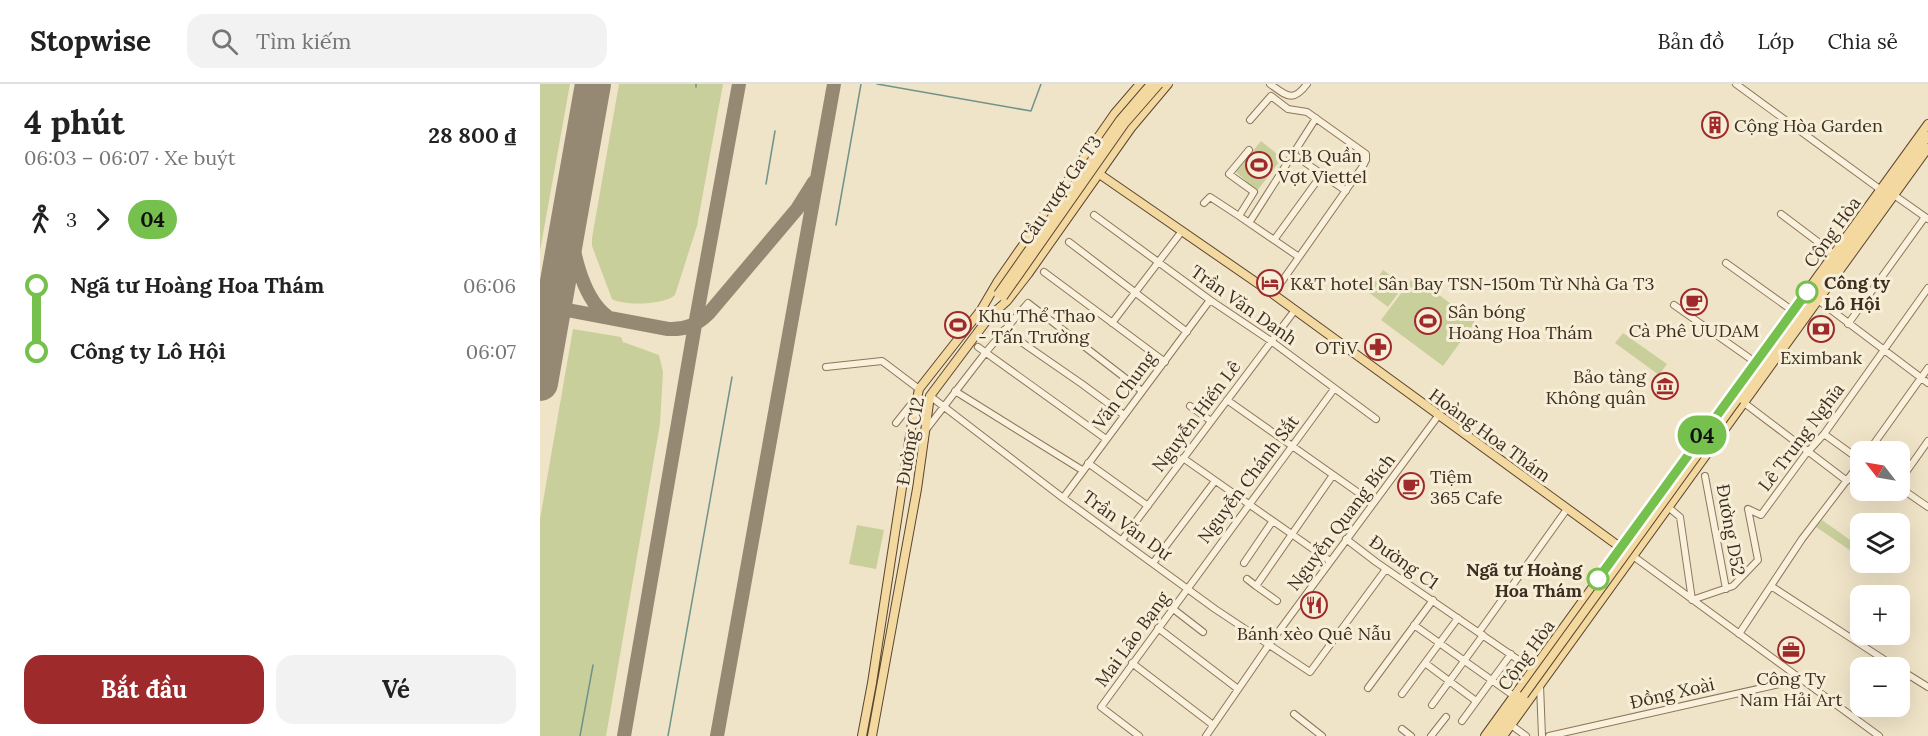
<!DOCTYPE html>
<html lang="vi">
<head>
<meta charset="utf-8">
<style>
	:root { --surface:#fff; --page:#f2f2f2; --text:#222; --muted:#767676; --line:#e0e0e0; --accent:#9e2a2b }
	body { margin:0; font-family:Lora,serif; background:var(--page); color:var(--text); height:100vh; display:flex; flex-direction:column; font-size:22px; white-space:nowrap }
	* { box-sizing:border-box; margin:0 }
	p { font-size:20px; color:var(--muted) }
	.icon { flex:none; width:33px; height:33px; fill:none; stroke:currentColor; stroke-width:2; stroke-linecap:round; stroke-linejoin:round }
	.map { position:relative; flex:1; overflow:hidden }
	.sheet { display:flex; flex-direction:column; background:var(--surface); width:540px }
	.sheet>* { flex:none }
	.badge { padding:0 12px; border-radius:20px; font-size:21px; line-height:39px }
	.needle { width:39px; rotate:301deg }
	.tools { position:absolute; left:1310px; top:357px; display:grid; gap:12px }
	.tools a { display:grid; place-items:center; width:60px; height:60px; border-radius:12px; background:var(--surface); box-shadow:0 6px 24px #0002; font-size:30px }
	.map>.badge { position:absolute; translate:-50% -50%; box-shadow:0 0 0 3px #fff }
	.legs { display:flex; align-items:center; gap:9px; height:66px; padding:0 24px; font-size:20px }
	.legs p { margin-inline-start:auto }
	.head { display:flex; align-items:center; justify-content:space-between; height:102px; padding:0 24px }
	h1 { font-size:33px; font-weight:700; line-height:45px }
	.cta { display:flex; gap:12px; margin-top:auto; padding:12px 24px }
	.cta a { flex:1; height:69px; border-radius:18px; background:var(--accent); color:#fff; font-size:24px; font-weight:700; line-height:69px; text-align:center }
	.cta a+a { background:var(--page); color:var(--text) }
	ul { padding:0 24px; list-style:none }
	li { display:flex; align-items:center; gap:21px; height:66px; font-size:22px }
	li i { display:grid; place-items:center; width:9px; height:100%; margin:0 8px; background:currentColor }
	li i::after { content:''; width:15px; height:15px; margin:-8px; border:4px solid; border-radius:50%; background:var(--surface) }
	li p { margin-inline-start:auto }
	li:first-child i { background:linear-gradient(#0000 50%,currentColor 0) }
	li:last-child i { background:linear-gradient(currentColor 50%,#0000 0) }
	header { display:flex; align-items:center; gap:36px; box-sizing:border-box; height:84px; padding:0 30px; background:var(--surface); border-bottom:2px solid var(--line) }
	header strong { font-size:28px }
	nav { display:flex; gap:33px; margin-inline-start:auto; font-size:21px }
	.search { width:420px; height:54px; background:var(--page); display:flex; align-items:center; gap:15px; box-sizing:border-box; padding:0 21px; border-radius:18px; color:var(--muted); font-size:22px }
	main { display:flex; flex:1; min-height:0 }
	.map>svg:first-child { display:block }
</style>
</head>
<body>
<header>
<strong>Stopwise</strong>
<div class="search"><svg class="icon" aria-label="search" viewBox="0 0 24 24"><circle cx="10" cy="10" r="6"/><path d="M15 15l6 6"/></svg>Tìm kiếm</div>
<nav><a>Bản đồ</a><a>Lớp</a><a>Chia sẻ</a></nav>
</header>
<main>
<section class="sheet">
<div class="head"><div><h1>4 phút</h1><p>06:03 – 06:07 · Xe buýt</p></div><b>28 800 ₫</b></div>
<div class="legs"><svg class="icon" aria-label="walk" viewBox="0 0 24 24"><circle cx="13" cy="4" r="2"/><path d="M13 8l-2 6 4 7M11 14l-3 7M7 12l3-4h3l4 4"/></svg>3<svg class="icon" aria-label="forward" viewBox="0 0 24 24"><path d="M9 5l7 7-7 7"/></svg><b class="badge" style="background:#76c04d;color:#111">04</b></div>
<ul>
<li><i style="color:#76c04d"></i><b>Ngã tư Hoàng Hoa Thám</b><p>06:06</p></li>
<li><i style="color:#76c04d"></i><b>Công ty Lô Hội</b><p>06:07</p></li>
</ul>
<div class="cta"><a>Bắt đầu</a><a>Vé</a></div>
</section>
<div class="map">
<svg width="1388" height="652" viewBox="0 0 1388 652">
	<rect width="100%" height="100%" fill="#f0e4c8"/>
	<!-- green -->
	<path fill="#c9cf9b" d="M 0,0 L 30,0 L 0,167 Z
		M 79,0 L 183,0 L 157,142 L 135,211 C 125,221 83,222 72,215 L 52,162 L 52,154 Z
		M 721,57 L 742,74 L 717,107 L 696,88 Z
		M 843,186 L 864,201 L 848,223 L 828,208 Z
		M 874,192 L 935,238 L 903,282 L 841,236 Z
		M 33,245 L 81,253 L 83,258 L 119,271 L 123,288 L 120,340 L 66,652 L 0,652 L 0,435 Z
		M 1083,249 L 1127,280 L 1119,291 L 1075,259 Z
		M 1282,436 L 1320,463 L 1320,473 L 1276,443 Z
		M 317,441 L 344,446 L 336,485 L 309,480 Z"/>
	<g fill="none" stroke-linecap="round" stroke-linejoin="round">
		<!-- stream -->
		<path stroke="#6f938a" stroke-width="1.5" d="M 337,0 L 491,27 L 501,0
			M 156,3 L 156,0
			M 226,100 L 235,47
			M 296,141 L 321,0
			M 40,652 L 53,581
			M 128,652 L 192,293"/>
		<!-- taxiway -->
		<path stroke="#968974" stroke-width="14" d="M 28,139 C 34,169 42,215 68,233
			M 0,221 L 128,245 C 145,246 157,241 169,229 L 257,125 L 274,98
			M 84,652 L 155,241 L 199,0
			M 177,652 L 294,0"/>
		<!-- runway -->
		<path stroke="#968974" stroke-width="36" d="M 0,299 L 53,0"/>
		<defs>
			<path id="minor" d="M 730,0 C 747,12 753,19 767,0
				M 1196,0 L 1341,106
				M 710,36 L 731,12 L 748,25 L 767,28 L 826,70 L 826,76 L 823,82 L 733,210
				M 709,66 L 689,90 L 714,108 L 699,132 L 759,173
				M 753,70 L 806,107
				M 1354,111 L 1388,135
				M 664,119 L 670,113 L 699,132
				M 1241,130 L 1294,170
				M 554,131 L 670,216 L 731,257 L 836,335
				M 709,139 L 776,34
				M 734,156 L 782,90
				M 529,158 L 647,248
				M 1186,179 L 1253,227
				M 504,188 L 625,278
				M 1278,216 L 1388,299
				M 1134,221 L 1215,278
				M 572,239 L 642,147
				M 1308,240 L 1385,133
				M 464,246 L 542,300 L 584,331
				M 438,263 L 566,355
				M 286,283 L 342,277 L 379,305
				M 415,307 L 542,386
				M 390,312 L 523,414 L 675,525 L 770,588 L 846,485
				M 687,316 L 833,419
				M 1203,318 L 1307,397
				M 650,322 L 671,337
				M 356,339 L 376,314
				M 385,347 L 446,268 L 488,219 L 602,307
				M 1284,350 L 1320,376
				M 1328,368 L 1388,284
				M 643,374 L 790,477
				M 548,379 L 608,422
				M 1165,392 L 1186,505
				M 1359,398 L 1388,357
				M 1359,403 L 1388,423
				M 523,414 L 670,216
				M 1128,423 L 1140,433 L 1152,516 L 1193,502 L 1218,476 L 1208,425
				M 1208,425 L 1221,431 L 1265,371 L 1284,350 L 1388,204
				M 806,455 L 836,478 L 993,586
				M 582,456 L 755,226
				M 1093,472 L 1339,652
				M 613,479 L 675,397
				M 704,479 L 732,438
				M 707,495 L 716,502 L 793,391
				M 716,502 L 737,517
				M 1231,502 L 1357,584
				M 632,524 L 663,548
				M 874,541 L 974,612
				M 618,544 L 698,605
				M 939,548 L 1027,425
				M 1199,550 L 1262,455 L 1320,379
				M 592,579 L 673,641
				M 885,579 L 936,617
				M 1359,585 L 1388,603
				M 1000,601 L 1002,652
				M 828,604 L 893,516
				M 862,610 L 918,534
				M 892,621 L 943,551
				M 754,630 L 782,652
				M 922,637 L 971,570
				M 971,641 L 986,652
				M 862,645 L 871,652
				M 599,652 L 561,623 L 794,305
				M 666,652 L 728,562 L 898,332
				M 891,652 L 906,633
				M 1009,652 L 1262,595"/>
			<path id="major" d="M 555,87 L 733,210 L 1084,466
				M 1197,316 L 1388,52
				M 322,652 L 332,599 L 371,345 L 379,305 L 441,226 L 458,197 L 575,29 L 600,0
				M 332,652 L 377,405 L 390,312 L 450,232 L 467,217 L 488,190 L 591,44 L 628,0
				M 945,652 L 1388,40
				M 954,652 L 984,611
				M 963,652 L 1388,64"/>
		</defs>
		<!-- minor casing -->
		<use href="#minor" stroke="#8d765c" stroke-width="8"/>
		<!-- major casing -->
		<use href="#major" stroke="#5b4430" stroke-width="10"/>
		<!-- minor -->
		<use href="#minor" stroke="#faf1dc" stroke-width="6"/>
		<!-- major -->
		<use href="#major" stroke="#f3d9a0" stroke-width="8"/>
		<defs>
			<path id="major-bridge" d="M 458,210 L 580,36 L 611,0
				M 463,213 L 585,39 L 619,0
				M 984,611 L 1197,316"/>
		</defs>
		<!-- major-bridge casing -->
		<use href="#major-bridge" stroke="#5b4430" stroke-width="10" stroke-linecap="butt"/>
		<!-- major-bridge -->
		<use href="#major-bridge" stroke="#f3d9a0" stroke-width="8"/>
	</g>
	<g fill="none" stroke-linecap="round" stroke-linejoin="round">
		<defs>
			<path id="line-1" d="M 1058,495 L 1267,208"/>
		</defs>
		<!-- line-1 casing -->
		<use href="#line-1" stroke="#fff" stroke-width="14"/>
		<!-- line-1 -->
		<use href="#line-1" stroke="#76c04d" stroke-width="9"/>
	</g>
	<!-- icons -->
	<defs>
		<symbol id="building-ring" viewBox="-11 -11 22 22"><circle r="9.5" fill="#f7eed8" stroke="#9e2a2b" stroke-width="1.5"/><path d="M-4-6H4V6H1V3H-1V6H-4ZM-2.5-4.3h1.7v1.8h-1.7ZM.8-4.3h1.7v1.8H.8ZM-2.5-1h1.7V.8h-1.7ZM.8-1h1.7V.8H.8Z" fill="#9e2a2b"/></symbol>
		<symbol id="stadium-ring" viewBox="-11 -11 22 22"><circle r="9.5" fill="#f7eed8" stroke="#9e2a2b" stroke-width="1.5"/><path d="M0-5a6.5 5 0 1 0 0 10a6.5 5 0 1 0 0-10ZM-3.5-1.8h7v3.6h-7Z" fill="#9e2a2b"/></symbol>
		<symbol id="hotel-ring" viewBox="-11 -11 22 22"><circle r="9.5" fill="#f7eed8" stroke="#9e2a2b" stroke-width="1.5"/><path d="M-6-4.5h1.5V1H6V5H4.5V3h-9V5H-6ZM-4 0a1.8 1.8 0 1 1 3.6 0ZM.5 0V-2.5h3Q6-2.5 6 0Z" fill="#9e2a2b"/></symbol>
		<symbol id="cafe-ring" viewBox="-11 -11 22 22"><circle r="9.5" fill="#f7eed8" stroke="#9e2a2b" stroke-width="1.5"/><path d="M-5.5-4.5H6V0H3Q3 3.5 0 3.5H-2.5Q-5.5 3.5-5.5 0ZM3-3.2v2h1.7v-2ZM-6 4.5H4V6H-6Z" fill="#9e2a2b"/></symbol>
		<symbol id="bank-ring" viewBox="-11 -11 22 22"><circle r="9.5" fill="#f7eed8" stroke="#9e2a2b" stroke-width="1.5"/><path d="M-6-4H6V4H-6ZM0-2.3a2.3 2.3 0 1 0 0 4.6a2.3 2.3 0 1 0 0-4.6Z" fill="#9e2a2b"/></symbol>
		<symbol id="pharmacy-ring" viewBox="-11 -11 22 22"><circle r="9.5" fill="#f7eed8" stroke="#9e2a2b" stroke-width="1.5"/><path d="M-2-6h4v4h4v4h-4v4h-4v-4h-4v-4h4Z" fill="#9e2a2b"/></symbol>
		<symbol id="museum-ring" viewBox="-11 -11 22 22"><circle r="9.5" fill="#f7eed8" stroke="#9e2a2b" stroke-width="1.5"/><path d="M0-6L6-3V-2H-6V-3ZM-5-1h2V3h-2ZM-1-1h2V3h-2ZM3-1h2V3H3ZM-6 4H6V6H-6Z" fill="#9e2a2b"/></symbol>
		<symbol id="restaurant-ring" viewBox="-11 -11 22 22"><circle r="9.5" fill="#f7eed8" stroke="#9e2a2b" stroke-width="1.5"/><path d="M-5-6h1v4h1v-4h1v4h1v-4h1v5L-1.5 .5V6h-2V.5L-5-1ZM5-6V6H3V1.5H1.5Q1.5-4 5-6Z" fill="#9e2a2b"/></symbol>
		<symbol id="office-ring" viewBox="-11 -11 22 22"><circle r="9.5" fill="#f7eed8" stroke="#9e2a2b" stroke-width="1.5"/><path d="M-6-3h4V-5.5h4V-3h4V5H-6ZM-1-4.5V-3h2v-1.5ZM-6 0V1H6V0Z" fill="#9e2a2b"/></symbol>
	</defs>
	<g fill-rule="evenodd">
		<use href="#building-ring" x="1160" y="26" width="30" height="30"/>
		<use href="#stadium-ring" x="704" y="66" width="30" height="30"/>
		<use href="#hotel-ring" x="715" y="184" width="30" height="30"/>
		<use href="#cafe-ring" x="1139" y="203" width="30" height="30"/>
		<use href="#stadium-ring" x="873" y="222" width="30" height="30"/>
		<use href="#stadium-ring" x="403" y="226" width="30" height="30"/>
		<use href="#bank-ring" x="1266" y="230" width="30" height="30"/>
		<use href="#pharmacy-ring" x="823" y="248" width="30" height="30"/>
		<use href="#museum-ring" x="1110" y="287" width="30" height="30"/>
		<use href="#cafe-ring" x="856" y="387" width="30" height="30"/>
		<use href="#restaurant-ring" x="759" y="506" width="30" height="30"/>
		<use href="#office-ring" x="1236" y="551" width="30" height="30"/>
	</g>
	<!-- markers -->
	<g fill="#fff" stroke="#76c04d" stroke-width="3">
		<circle cx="1267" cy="208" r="10"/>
		<circle cx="1058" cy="495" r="10"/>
	</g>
	<g text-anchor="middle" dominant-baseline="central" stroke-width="6" stroke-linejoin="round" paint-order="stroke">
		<!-- poi labels -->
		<g font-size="18" fill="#3d2e20" stroke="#f7eed8" text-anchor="start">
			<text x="1194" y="41">Cộng Hòa Garden</text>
			<text x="738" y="71">CLB Quần<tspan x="738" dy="21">Vợt Viettel</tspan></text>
			<text x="750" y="199">K&amp;T hotel Sân Bay TSN-150m Từ Nhà Ga T3</text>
			<text x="908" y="227">Sân bóng<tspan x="908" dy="21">Hoàng Hoa Thám</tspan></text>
			<text x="438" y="231">Khu Thể Thao<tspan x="438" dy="21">- Tấn Trường</tspan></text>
			<text x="1154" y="246" text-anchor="middle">Cà Phê UUDAM</text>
			<text x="818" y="263" text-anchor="end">OTiV</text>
			<text x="1281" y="273" text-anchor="middle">Eximbank</text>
			<text x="1106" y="292" text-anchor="end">Bảo tàng<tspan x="1106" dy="21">Không quân</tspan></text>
			<text x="890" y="392">Tiệm<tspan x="890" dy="21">365 Cafe</tspan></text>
			<text x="774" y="549" text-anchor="middle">Bánh xèo Quê Nẫu</text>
			<text x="1251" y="594" text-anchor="middle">Công Ty<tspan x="1251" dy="21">Nam Hải Art</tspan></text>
		</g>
		<!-- street labels -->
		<g font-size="18" fill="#3d2e20" stroke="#f7eed8">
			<text transform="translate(520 106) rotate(-55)">Cầu vượt Ga T3</text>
			<text transform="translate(1292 148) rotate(-54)">Cộng Hòa</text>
			<text transform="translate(704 221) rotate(35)">Trần Văn Danh</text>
			<text transform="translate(584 306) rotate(-53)">Văn Chung</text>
			<text transform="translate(656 332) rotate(-53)">Nguyễn Hiến Lê</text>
			<text transform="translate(950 351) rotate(36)">Hoàng Hoa Thám</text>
			<text transform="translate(1261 353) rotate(-53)">Lê Trung Nghĩa</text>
			<text transform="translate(370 357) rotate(-80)">Đường C12</text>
			<text transform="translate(708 395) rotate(-53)">Nguyễn Chánh Sắt</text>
			<text transform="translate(801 438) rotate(-53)">Nguyễn Quang Bích</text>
			<text transform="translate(587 441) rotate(36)">Trần Văn Dư</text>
			<text transform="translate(1191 446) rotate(80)">Đường D52</text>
			<text transform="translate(864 478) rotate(35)">Đường C1</text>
			<text transform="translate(592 555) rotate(-54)">Mai Lão Bạng</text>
			<text transform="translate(986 571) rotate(-54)">Cộng Hòa</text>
			<text transform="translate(1132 609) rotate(-13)">Đồng Xoài</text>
		</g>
		<!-- stop labels -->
		<g font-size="18" font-weight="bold" fill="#3d2e20" stroke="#f7eed8" text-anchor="start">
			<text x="1284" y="198">Công ty<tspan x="1284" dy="21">Lô Hội</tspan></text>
			<text x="1042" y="485" text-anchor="end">Ngã tư Hoàng<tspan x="1042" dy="21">Hoa Thám</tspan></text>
		</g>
	</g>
</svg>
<div class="tools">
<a><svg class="needle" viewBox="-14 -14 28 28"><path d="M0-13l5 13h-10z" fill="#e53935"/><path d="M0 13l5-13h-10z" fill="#767676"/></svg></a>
<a><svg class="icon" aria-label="layers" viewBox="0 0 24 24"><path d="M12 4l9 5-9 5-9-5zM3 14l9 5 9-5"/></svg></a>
<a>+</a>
<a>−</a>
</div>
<b class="badge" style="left:1162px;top:351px;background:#76c04d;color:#111">04</b>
</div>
</main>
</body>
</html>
